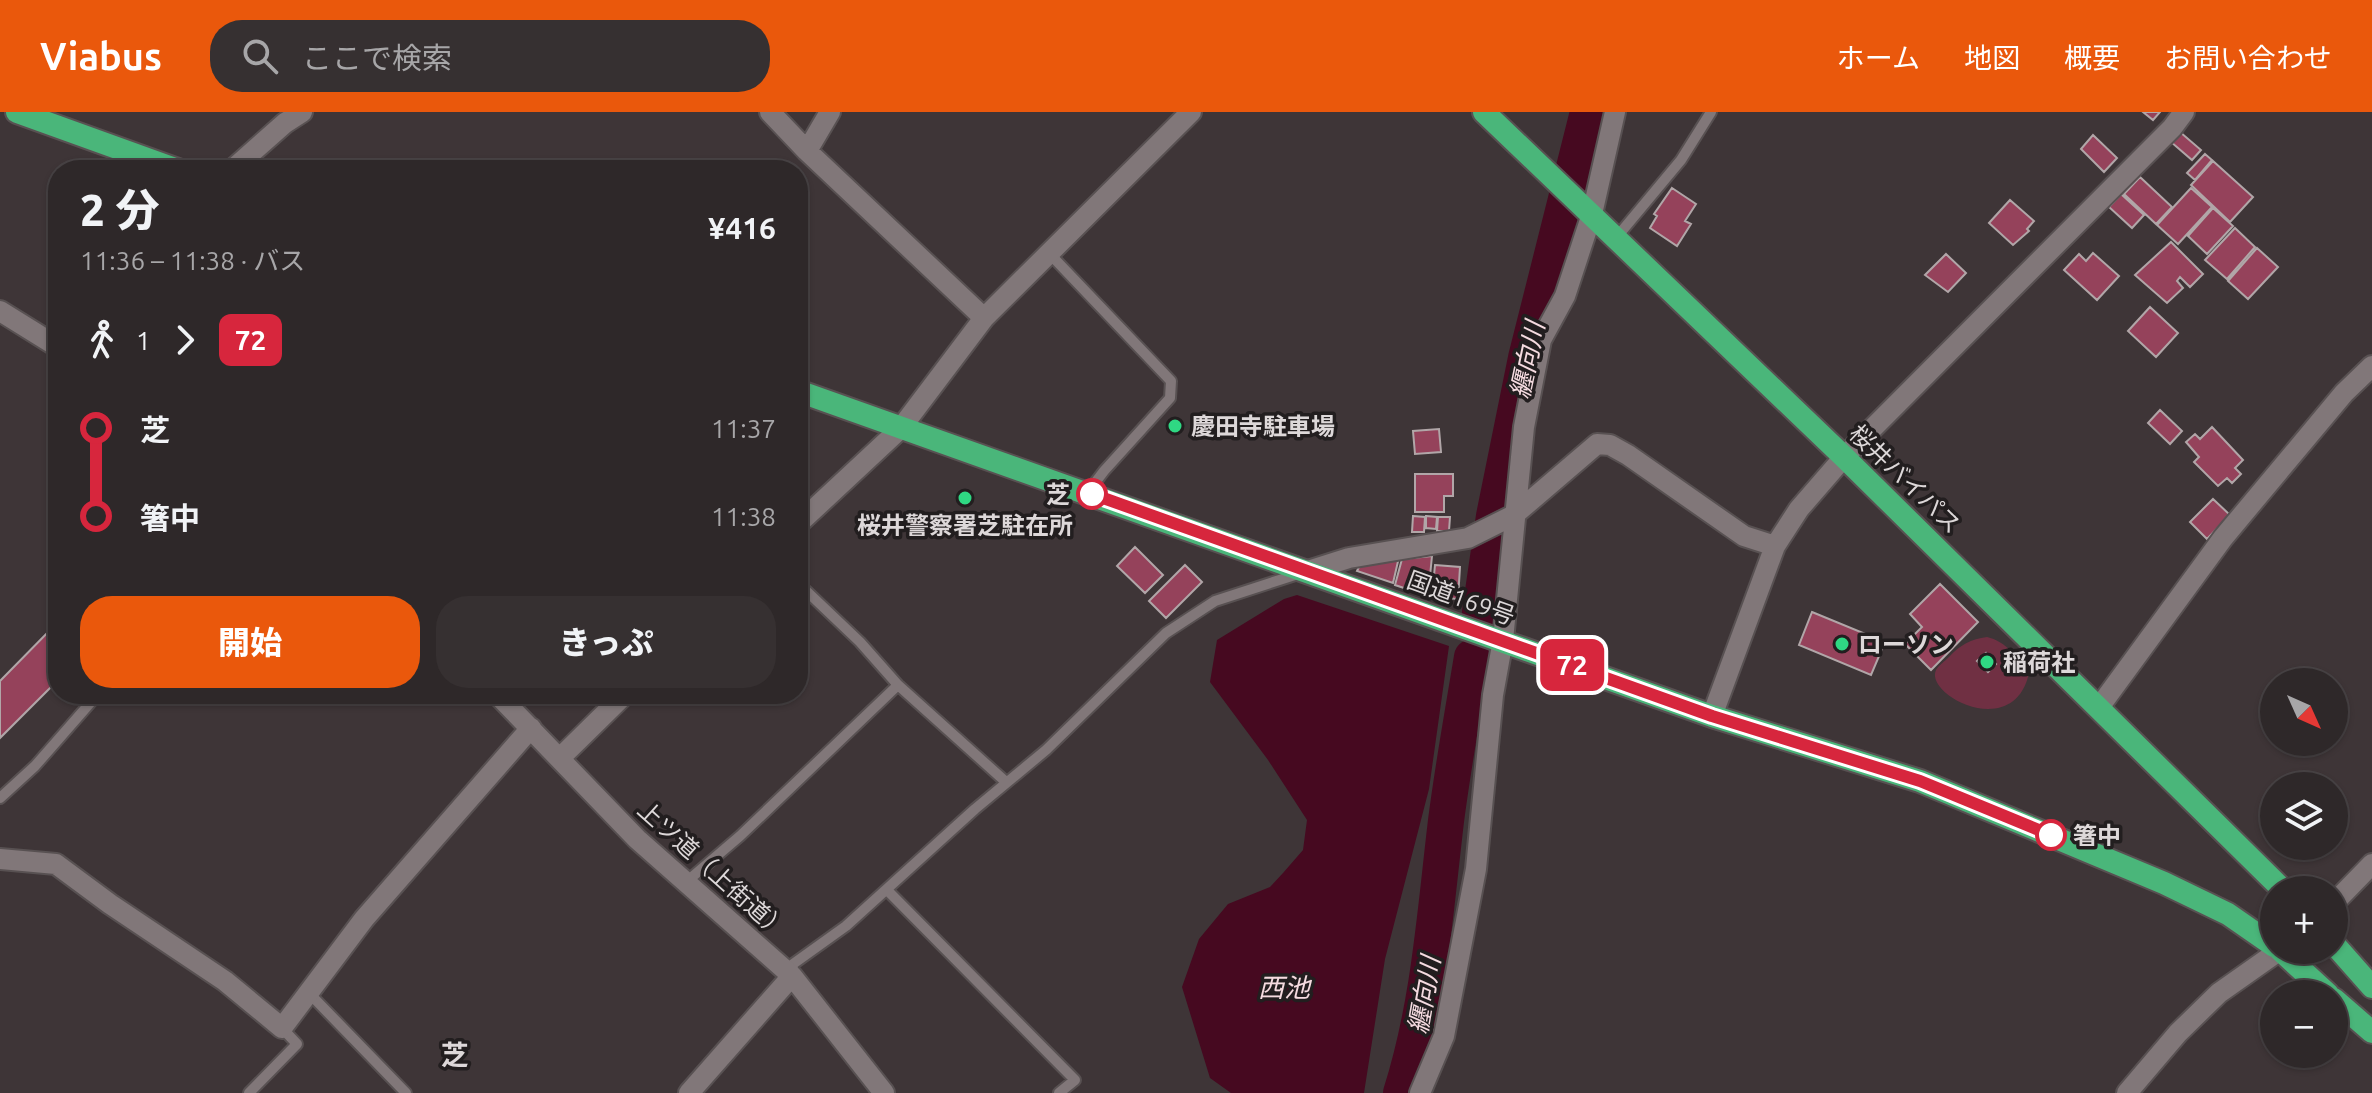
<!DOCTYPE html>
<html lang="ja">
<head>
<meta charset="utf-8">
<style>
	:root { --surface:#2e2829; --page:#363031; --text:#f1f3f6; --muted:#a7a6a8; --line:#494446; --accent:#ea580c }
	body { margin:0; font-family:Ubuntu,"Noto Sans JP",sans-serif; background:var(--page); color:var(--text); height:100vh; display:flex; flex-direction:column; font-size:30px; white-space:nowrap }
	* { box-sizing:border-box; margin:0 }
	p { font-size:26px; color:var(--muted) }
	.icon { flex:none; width:44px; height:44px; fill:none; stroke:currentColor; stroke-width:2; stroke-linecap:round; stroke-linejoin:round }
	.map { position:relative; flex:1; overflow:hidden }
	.panel { position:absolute; left:48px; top:48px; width:760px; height:544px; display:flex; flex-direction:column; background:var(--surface); border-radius:32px; box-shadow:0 2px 6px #0004,0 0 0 2px var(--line) }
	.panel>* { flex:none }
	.badge { padding:0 16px; border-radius:12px; font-size:28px; line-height:52px }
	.needle { width:52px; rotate:135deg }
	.controls { position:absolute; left:2260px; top:556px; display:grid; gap:16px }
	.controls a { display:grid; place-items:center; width:88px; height:88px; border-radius:50%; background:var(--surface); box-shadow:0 2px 6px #0004,0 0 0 2px var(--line); font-size:40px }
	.map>.badge { position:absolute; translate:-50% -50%; box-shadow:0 0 0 4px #fff }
	.legs { display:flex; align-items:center; gap:12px; height:88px; padding:0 32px; font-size:26px }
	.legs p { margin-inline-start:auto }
	.head { display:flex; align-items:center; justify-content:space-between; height:136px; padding:0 32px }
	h1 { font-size:44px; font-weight:800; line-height:60px }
	.cta { display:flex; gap:16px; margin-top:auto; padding:16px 32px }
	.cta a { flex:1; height:92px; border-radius:32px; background:var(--accent); color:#fff; font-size:32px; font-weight:800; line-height:92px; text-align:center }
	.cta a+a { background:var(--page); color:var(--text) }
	ul { padding:0 32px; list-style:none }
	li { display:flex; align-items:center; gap:28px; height:88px; font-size:30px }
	li i { display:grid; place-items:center; width:12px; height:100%; margin:0 10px; background:currentColor }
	li i::after { content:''; width:20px; height:20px; margin:-10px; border:6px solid; border-radius:50%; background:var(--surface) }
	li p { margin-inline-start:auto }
	li:first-child i { background:linear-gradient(#0000 50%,currentColor 0) }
	li:last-child i { background:linear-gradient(currentColor 50%,#0000 0) }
	header { display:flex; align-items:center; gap:48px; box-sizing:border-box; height:112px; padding:0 40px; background:var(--accent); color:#fff }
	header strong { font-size:38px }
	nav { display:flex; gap:44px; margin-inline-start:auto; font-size:28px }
	.search { width:560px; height:72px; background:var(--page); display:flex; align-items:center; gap:20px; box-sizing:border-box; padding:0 28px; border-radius:32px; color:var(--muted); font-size:30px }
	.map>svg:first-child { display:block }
</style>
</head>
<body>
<header>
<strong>Viabus</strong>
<div class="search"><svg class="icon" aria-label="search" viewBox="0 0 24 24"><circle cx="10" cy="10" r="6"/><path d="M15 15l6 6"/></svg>ここで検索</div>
<nav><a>ホーム</a><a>地図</a><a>概要</a><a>お問い合わせ</a></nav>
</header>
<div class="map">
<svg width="2372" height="981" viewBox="0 0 2372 981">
	<rect width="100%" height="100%" fill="#3e3537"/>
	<!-- green -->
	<path fill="#703043" d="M 1987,525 C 2005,529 2019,546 2029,561 C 2014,630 1924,583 1936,558 C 1938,554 1945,549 1949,545 C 1960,533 1971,527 1987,525 Z"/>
	<!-- water -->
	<path fill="#460920" d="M 1297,483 L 1449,534 L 1429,677 L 1385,847 L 1364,981 L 1231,981 L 1210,966 L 1182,875 L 1199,827 L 1228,792 L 1270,775 L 1283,761 L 1303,738 L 1307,708 L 1268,648 L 1210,570 L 1217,528 L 1284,487 Z"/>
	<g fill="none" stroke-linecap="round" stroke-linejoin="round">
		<!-- river -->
		<path stroke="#460920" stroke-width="36" d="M 1480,500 L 1494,404 L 1526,246 L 1588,0
			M 1401,981 C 1429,893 1435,801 1446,709 C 1453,654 1463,600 1472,545"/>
	</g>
	<!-- building -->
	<path fill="#95425b" stroke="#b1a6a8" stroke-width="2" d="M 2143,0 L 2160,0 L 2153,8 Z
		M 2180,20 L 2201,38 L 2192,48 L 2171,30 Z
		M 2093,23 L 2117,46 L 2104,60 L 2081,37 Z
		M 2205,42 L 2212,48 L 2195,68 L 2187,61 Z
		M 2213,49 L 2253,85 L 2230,110 L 2191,73 Z
		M 2140,65 L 2172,95 L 2156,112 L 2124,82 Z
		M 1672,76 L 1696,92 L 1685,109 L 1691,112 L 1677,134 L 1650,116 L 1657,104 L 1654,102 Z
		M 2191,76 L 2212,95 L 2178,132 L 2157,113 Z
		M 2121,82 L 2144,103 L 2132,116 L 2109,95 Z
		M 2010,88 L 2034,109 L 2027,117 L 2029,119 L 2013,133 L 1989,111 Z
		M 2213,96 L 2233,114 L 2207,142 L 2188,124 Z
		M 2235,116 L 2255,135 L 2227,167 L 2205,148 Z
		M 2171,130 L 2203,162 L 2190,175 L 2180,165 L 2177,169 L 2183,176 L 2167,191 L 2135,163 Z
		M 2257,136 L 2278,155 L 2248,187 L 2228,169 Z
		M 2093,141 L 2119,164 L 2097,188 L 2064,158 L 2079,142 L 2086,149 Z
		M 1946,142 L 1966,161 L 1948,180 L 1925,163 Z
		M 2150,195 L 2178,221 L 2156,245 L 2128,219 Z
		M 2160,298 L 2182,319 L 2170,332 L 2148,311 Z
		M 2212,315 L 2243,348 L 2235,356 L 2241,362 L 2232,371 L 2227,366 L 2218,374 L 2194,350 L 2199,345 L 2186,330 L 2195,322 L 2200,327 Z
		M 1439,317 L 1441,340 L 1415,342 L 1413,319 Z
		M 1415,362 L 1453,362 L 1453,384 L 1444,384 L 1444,400 L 1415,400 Z
		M 2213,387 L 2230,403 L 2207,427 L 2190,410 Z
		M 1413,404 L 1425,405 L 1424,420 L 1412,420 Z
		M 1426,404 L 1437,405 L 1436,417 L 1426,416 Z
		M 1438,405 L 1450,405 L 1449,419 L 1437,419 Z
		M 1135,435 L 1163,463 L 1145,481 L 1117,454 Z
		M 1432,444 L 1428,484 L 1395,473 L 1402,447 Z
		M 1399,445 L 1393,471 L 1357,459 L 1361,451 Z
		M 1185,453 L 1202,470 L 1166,506 L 1149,489 Z
		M 1435,453 L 1460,455 L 1458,487 L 1432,485 Z
		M 1940,472 L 1978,510 L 1931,558 L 1905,532 L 1922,515 L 1910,502 Z
		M 1812,500 L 1885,530 L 1871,563 L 1799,533 Z
		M 58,510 L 58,568 L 0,626 L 0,569 Z
		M 1986,541 L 1996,552 L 1988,560 L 1977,549 Z"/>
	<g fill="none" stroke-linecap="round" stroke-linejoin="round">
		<defs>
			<path id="service" d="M 1616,126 L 1681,48 L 1711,0
				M 1048,140 L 1171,269 L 1170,286 L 1104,359 L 1088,380
				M 798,471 L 860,530 L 898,573 L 1006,670
				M 0,686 L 35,654 L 98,582
				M 685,771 L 740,724 L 898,573
				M 887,778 L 1075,968 L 1059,981
				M 792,862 L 793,852 L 846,814 L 975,697 L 1046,638 L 1166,521 L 1215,489 L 1298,462
				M 308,880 L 406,981
				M 249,981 L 297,932 L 282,916"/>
			<path id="minor" d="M 770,0 L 807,39 L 984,206
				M 807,39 L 830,0
				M 232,58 L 285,11 L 302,0
				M 0,199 L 58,235
				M 798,412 L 901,316 L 984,206 L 1191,0
				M 1308,459 L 1349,446 L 1468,426 L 1514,403 L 1597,332 L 1610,333 L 1628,343 L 1744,424 L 1775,434
				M 497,582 L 637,727 L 792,864 L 884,981
				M 2100,594 L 2223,426 L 2344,281 L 2372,254
				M 1712,604 L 1775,434 L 1799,397 L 1844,345 L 2172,16 L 2184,0
				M 560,646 L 625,582
				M 0,747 L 56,752 L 110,792 L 225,869 L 282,916 L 364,807 L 531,616
				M 2334,791 L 2372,752
				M 689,981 L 792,864
				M 1420,981 L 1444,924 L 1476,757 L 1493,583 L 1503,528 L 1524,315 L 1541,228 L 1565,184 L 1592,102 L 1615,0
				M 2127,981 L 2178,921 L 2219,881 L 2280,838"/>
			<path id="trunk" d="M 17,0 L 178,58
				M 1484,0 L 1844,345 L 2283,778
				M 798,279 L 1712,604 L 1920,669 L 2164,771 L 2228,802 L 2274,834
				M 2334,832 L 2372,875
				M 2280,838 L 2328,882
				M 2334,887 L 2372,920"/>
		</defs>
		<!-- service casing -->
		<use href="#service" stroke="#585152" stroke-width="14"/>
		<!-- minor casing -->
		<use href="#minor" stroke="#585152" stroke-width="24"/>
		<!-- trunk casing -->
		<use href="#trunk" stroke="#585152" stroke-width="26"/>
		<!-- service -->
		<use href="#service" stroke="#817779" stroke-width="10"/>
		<!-- minor -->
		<use href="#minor" stroke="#817779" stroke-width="20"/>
		<!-- trunk -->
		<use href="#trunk" stroke="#4ab67a" stroke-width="22"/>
	</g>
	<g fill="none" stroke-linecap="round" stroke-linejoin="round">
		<defs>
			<path id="line-1" d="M 1092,382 L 1712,604 L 1920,669 L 2051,723"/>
		</defs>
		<!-- line-1 casing -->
		<use href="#line-1" stroke="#fff" stroke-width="18"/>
		<!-- line-1 -->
		<use href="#line-1" stroke="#d7263d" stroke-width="12"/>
	</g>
	<!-- markers -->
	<g fill="#2fd883" stroke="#221e1f" stroke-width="3">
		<circle cx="1175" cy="314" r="8"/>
		<circle cx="965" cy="386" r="8"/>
		<circle cx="1842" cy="532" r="8"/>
		<circle cx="1987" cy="550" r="8"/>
	</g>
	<g fill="#fff" stroke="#d7263d" stroke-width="4">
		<circle cx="1092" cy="382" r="14"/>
		<circle cx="2051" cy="723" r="14"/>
	</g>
	<g text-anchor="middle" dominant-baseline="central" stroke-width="7" stroke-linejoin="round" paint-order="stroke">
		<!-- poi labels -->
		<g font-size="24" font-weight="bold" fill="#ddd8d9" stroke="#221e1f" text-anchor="start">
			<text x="1191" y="314">慶田寺駐車場</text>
			<text x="965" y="413" text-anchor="middle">桜井警察署芝駐在所</text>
			<text x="1858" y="532">ローソン</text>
			<text x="2003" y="550">稲荷社</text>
		</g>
		<!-- street labels -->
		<g font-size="24" fill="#ddd8d9" stroke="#221e1f">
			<text transform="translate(1905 367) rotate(44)">桜井バイパス</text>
			<text transform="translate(1461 486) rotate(20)">国道169号</text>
			<text transform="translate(713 758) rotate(42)">上ツ道（上街道）</text>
		</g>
		<!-- stop labels -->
		<g font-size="24" font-weight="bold" fill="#ddd8d9" stroke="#221e1f" text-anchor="end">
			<text x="1070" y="382">芝</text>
			<text x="2073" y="723" text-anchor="start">箸中</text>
		</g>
		<!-- water labels -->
		<g font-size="26" font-style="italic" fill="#f5dbe0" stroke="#221e1f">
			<text transform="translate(1527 248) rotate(-78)">纒向川</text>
			<text x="1284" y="875">西池</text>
			<text transform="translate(1424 883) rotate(-80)">纒向川</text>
		</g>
		<!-- quarter labels -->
		<g font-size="28" font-weight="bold" fill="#ddd8d9" stroke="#221e1f">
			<text x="455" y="942">芝</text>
		</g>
	</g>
</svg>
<div class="controls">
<a><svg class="needle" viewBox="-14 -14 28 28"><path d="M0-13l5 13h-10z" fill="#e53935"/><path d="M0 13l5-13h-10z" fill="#a7a6a8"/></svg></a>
<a><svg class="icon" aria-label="layers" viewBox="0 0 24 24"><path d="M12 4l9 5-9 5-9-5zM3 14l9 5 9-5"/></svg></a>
<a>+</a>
<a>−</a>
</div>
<b class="badge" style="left:1572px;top:553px;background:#d7263d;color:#fff">72</b>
<section class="panel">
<div class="head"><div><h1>2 分</h1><p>11:36 – 11:38 · バス</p></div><b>¥416</b></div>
<div class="legs"><svg class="icon" aria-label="walk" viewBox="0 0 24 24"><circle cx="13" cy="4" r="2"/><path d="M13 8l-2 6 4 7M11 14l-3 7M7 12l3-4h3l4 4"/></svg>1<svg class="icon" aria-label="forward" viewBox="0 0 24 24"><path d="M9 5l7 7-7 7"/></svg><b class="badge" style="background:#d7263d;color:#fff">72</b></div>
<ul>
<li><i style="color:#d7263d"></i><b>芝</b><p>11:37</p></li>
<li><i style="color:#d7263d"></i><b>箸中</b><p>11:38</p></li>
</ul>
<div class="cta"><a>開始</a><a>きっぷ</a></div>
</section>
</div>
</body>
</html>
